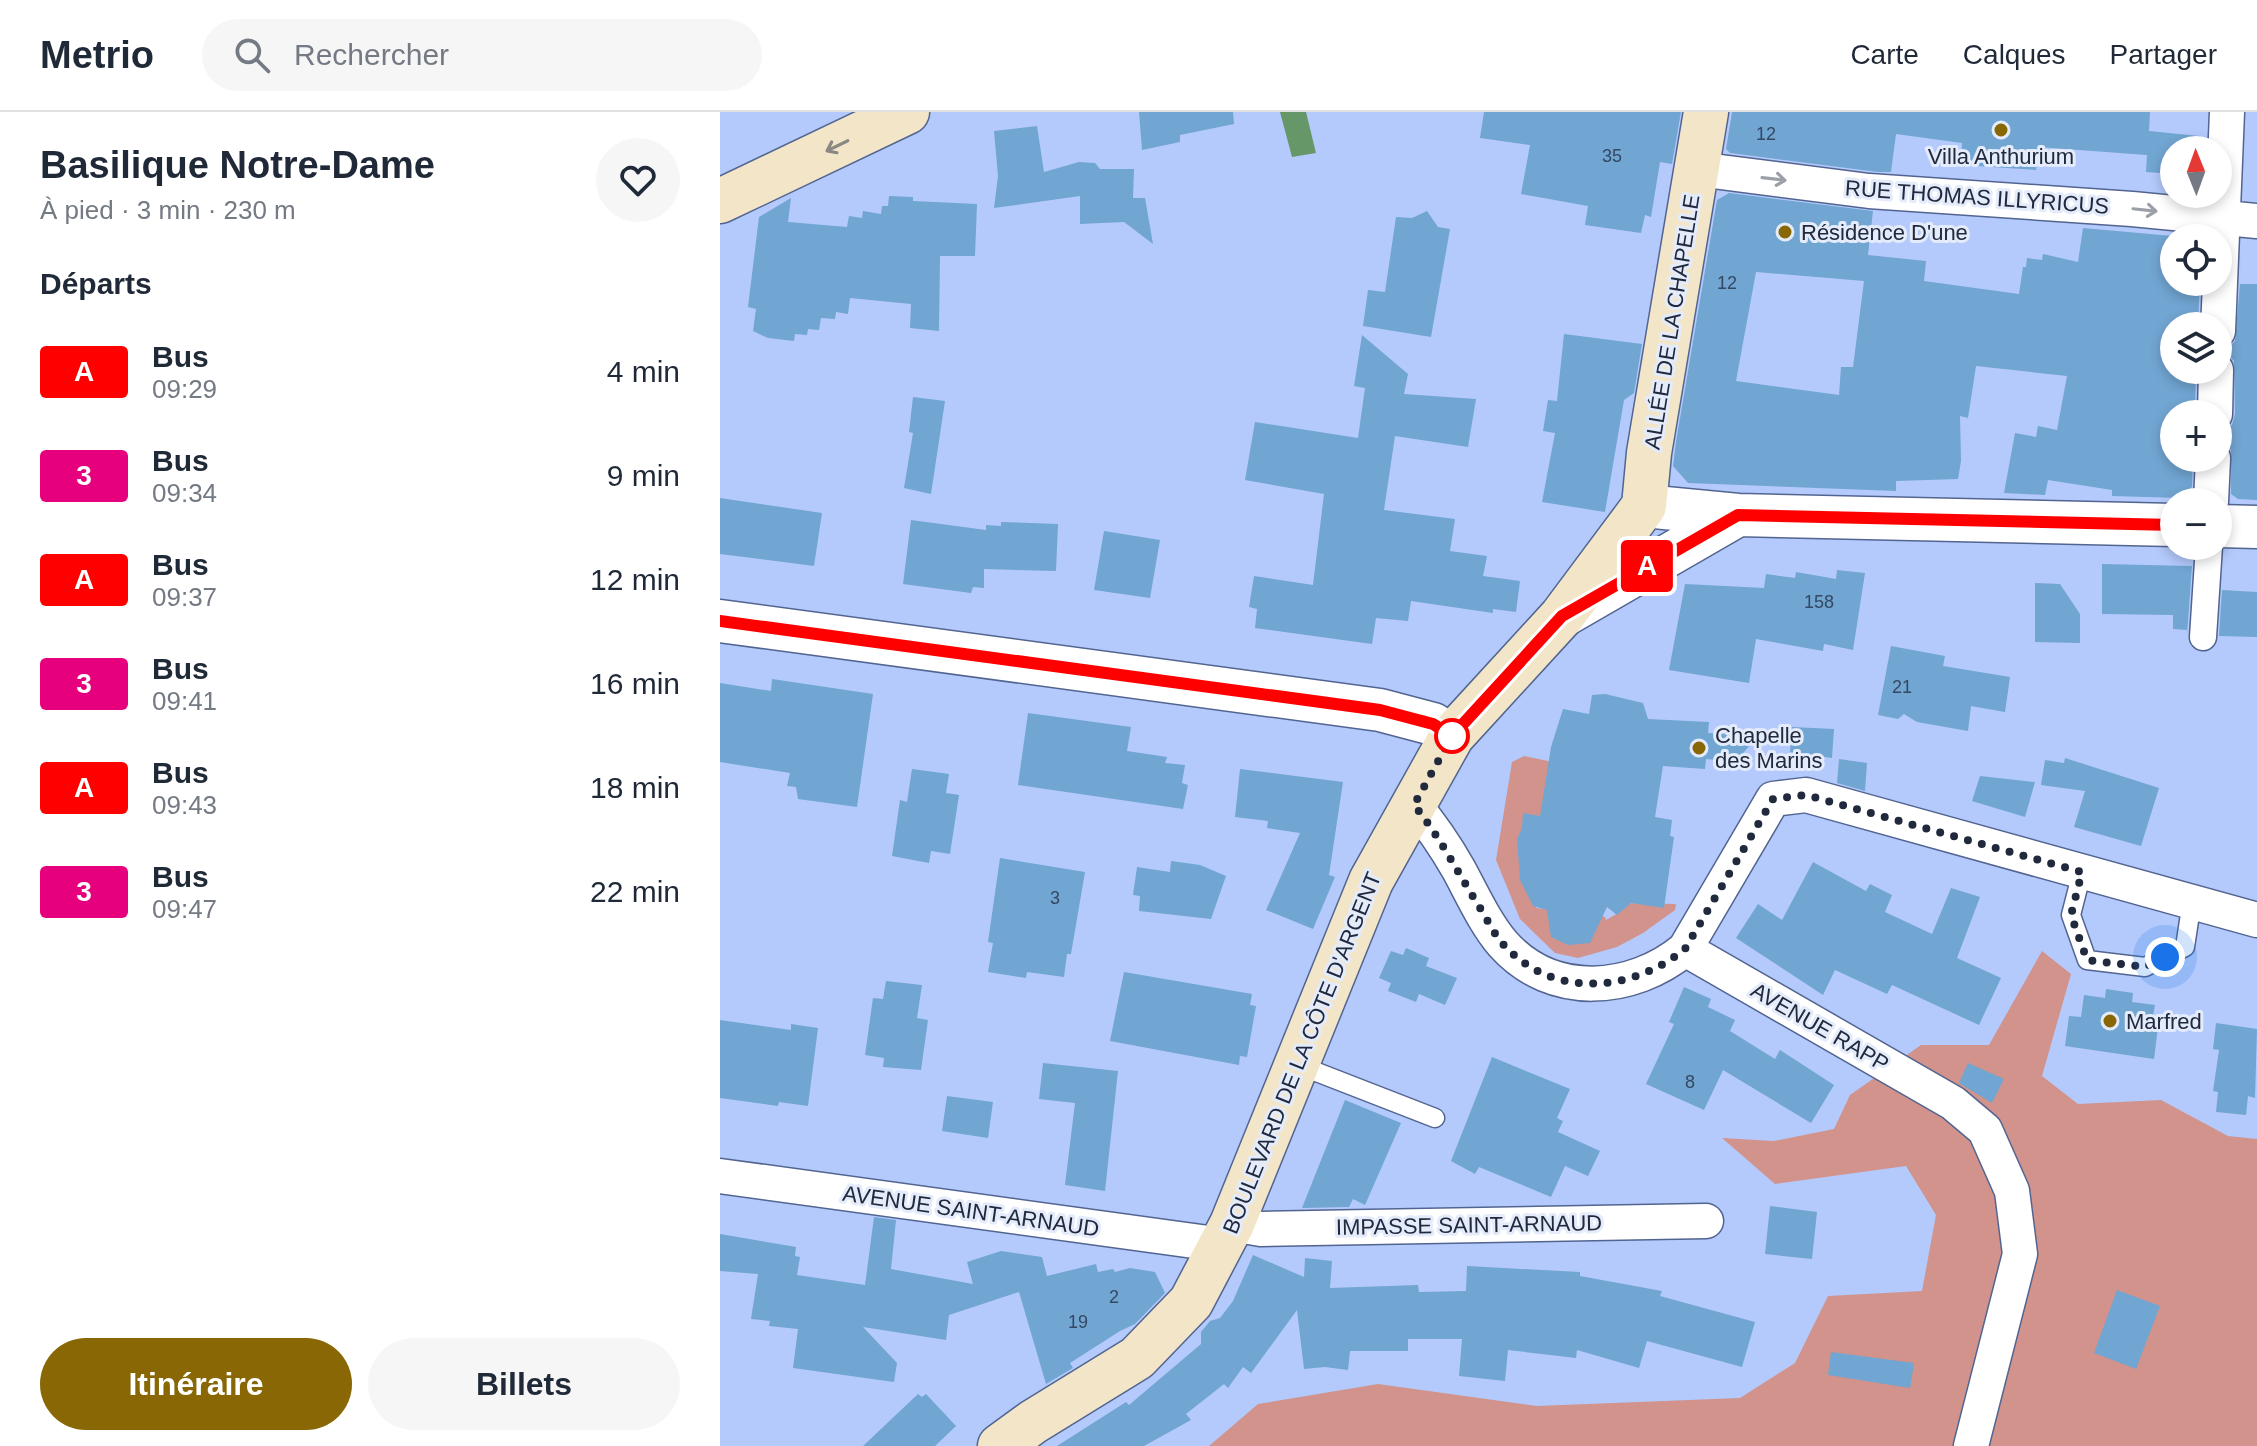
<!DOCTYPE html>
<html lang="fr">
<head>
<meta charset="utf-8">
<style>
	:root { --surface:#fff; --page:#f6f6f7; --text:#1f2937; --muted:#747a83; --line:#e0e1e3; --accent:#886704 }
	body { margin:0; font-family:Arial,sans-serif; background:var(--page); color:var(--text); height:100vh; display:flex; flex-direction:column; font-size:30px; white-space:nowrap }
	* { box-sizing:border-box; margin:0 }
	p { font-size:26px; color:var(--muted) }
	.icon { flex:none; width:44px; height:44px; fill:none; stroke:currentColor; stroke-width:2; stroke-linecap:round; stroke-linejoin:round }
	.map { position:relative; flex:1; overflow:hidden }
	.panel { display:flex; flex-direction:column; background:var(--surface); width:720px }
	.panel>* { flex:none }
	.badge { padding:0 16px; border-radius:6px; font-size:28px; line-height:52px }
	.needle { width:52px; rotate:359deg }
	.tools { position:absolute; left:1440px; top:24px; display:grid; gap:16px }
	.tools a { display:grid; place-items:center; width:72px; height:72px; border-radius:50%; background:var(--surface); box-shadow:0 4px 12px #0003; font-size:40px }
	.you { position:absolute; width:40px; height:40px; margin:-20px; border:6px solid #fff; border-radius:50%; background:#1a73e8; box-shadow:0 0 0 12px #1a73e833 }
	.map>.badge { position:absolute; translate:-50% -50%; box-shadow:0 0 0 4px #fff }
	h2 { padding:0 40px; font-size:30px; line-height:72px }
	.round { display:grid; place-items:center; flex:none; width:84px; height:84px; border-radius:42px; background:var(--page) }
	.overview { display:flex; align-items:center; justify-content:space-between; height:136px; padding:0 40px }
	h1 { font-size:38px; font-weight:700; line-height:60px }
	.button { display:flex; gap:16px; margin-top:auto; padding:16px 40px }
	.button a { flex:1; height:92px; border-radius:48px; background:var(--accent); color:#fff; font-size:32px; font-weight:700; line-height:92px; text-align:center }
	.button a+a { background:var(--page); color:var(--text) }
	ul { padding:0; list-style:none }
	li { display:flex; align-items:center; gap:24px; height:104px; padding:0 40px }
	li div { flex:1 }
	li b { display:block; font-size:30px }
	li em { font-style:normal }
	li .badge { min-width:88px; font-weight:700; text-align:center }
	header { display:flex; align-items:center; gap:48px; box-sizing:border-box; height:112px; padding:0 40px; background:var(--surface); border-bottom:2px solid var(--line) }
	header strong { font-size:38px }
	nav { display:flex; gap:44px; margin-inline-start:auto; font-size:28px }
	.search { width:560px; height:72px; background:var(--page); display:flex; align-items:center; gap:20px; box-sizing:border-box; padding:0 28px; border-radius:44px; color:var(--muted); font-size:30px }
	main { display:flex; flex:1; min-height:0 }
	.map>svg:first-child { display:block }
</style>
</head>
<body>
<header>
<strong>Metrio</strong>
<div class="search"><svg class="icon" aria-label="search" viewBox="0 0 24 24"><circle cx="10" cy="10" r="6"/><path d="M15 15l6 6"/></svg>Rechercher</div>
<nav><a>Carte</a><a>Calques</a><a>Partager</a></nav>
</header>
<main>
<section class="panel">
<div class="overview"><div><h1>Basilique Notre-Dame</h1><p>À pied · 3 min · 230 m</p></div><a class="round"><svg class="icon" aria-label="heart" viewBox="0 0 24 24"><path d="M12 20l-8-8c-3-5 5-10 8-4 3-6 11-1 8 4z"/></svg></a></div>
<h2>Départs</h2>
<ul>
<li><span class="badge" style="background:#f00;color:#fff">A</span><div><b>Bus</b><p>09:29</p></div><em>4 min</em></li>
<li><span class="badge" style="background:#e6007e;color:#fff">3</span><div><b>Bus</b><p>09:34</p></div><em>9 min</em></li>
<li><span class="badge" style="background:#f00;color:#fff">A</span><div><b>Bus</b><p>09:37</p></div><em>12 min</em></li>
<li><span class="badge" style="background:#e6007e;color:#fff">3</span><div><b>Bus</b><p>09:41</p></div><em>16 min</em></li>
<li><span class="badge" style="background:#f00;color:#fff">A</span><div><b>Bus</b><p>09:43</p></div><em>18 min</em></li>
<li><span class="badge" style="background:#e6007e;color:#fff">3</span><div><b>Bus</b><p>09:47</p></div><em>22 min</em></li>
</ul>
<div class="button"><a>Itinéraire</a><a>Billets</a></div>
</section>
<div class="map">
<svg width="1537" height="1334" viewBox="0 0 1537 1334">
	<rect width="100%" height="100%" fill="#b4cafc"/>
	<!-- green -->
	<path fill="#d1938c" d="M 804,644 L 833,650 L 824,706 L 803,704 L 803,707 L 806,708 C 801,734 794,776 817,792 L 816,796 L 880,803 L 885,805 L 886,808 L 900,800 L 897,796 L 899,791 L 956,792 L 955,798 L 923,821 L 897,835 L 858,846 L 835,841 L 800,807 L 776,748 L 792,650 Z
		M 1322,839 L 1351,862 L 1322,964 L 1358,992 L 1441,988 L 1508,1024 L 1537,1027 L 1537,1334 L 489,1334 L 538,1292 L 658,1272 L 817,1294 L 1020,1286 L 1075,1251 L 1108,1184 L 1202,1179 L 1216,1103 L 1186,1054 L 1055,1072 L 1002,1026 L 1054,1029 L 1114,1017 L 1130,983 L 1201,933 L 1269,933 Z"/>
	<!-- water -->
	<path fill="#659768" d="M 560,0 L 586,0 L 596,41 L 572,45 Z"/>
	<!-- building -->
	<path fill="#71a5d2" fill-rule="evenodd" d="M 419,0 L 513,0 L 514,12 L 460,23 L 460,30 L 422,38 Z
		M 764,0 L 961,0 L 952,52 L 940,50 L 931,105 L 925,103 L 921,121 L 865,113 L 868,94 L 801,82 L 810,33 L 760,26 Z
		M 1012,0 L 1430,0 L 1429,19 L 1479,24 L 1478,38 L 1454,38 L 1454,62 L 1426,60 L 1427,43 L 1318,35 L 1316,58 L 1241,53 L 1242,31 L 1176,22 L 1171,60 L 1158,60 L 1010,41 L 1006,37 Z
		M 317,14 L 324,60 L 359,50 L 375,51 L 380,57 L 414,57 L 413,86 L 425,86 L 433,132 L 404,110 L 360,112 L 360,84 L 274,96 L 278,64 L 274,19 Z
		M 1009,81 L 1153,99 L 1148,143 L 1206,149 L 1204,169 L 1299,182 L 1303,155 L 1306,155 L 1307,146 L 1322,148 L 1323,142 L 1358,150 L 1363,116 L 1475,126 L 1454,126 L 1454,170 L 1480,170 L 1478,214 L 1454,214 L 1454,258 L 1476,258 L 1475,302 L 1454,302 L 1454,346 L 1473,346 L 1472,375 L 1460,386 L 1392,384 L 1392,378 L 1328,368 L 1325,383 L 1284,381 L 1295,321 L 1316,325 L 1318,314 L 1337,318 L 1347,264 L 1256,254 L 1248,306 L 1240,304 L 1241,349 L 1238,367 L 1176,369 L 1176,379 L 968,371 L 953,354 L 956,330 L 997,88 ZM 1036,160 L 1144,169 L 1133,255 L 1121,255 L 1119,283 L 1016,269 Z
		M 169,84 L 193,85 L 193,89 L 257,92 L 255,144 L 220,144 L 219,219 L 190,216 L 191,192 L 130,186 L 128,202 L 116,200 L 115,207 L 101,206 L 99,218 L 88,217 L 87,223 L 75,222 L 74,229 L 48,226 L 33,219 L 36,197 L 28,195 L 39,105 L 71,86 L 68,110 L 127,115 L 129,104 L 142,106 L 143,99 L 161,102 L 162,94 L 168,94 Z
		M 707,99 L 718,115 L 730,117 L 711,225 L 643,214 L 648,178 L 665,180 L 676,105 L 692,106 Z
		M 1520,172 L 1537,172 L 1537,388 L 1518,387 L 1511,382 L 1511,338 L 1504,330 L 1498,327 L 1498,321 L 1512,313 L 1515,302 L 1514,249 L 1507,241 L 1499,239 L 1508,236 L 1515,229 Z
		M 844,222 L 922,232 L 914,281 L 904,288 L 885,400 L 822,390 L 835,321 L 823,319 L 828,288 L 837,289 Z
		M 642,223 L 688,262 L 684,282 L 756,287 L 748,335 L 675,324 L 664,398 L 735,407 L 730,439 L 767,444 L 763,464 L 800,469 L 796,500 L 773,497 L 773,501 L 691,489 L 688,509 L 656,506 L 652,532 L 535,516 L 537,497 L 529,495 L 534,464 L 593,473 L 604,382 L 525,368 L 535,310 L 638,326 L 645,276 L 634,274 Z
		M 193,285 L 225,289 L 211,382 L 184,376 L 193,321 L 189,320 Z
		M 0,386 L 102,401 L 94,454 L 0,442 Z
		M 191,408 L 266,418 L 266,413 L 281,414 L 281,410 L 338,412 L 336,459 L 264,457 L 264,476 L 253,475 L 251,481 L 183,472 Z
		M 384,419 L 440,428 L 430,486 L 374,478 Z
		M 1382,452 L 1472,454 L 1467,523 L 1467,518 L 1453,517 L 1453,503 L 1382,502 Z
		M 1117,458 L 1145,461 L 1133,538 L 1104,532 L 1103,539 L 1036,527 L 1029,571 L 949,558 L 965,472 L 1044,476 L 1046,462 L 1075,466 L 1076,460 L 1116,467 Z
		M 1315,471 L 1340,472 L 1360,502 L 1360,531 L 1315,530 Z
		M 1502,478 L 1537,480 L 1537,525 L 1499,524 Z
		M 1171,534 L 1225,544 L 1223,554 L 1290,565 L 1285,600 L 1251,594 L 1248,619 L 1197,610 L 1184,602 L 1178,607 L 1158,603 Z
		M 52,567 L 153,582 L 137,695 L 78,687 L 76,675 L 67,674 L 70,661 L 0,650 L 0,571 L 51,579 Z
		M 885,582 L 923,591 L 928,607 L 989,610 L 988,621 L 1016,623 L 1029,634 L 1016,650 L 986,647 L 985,657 L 943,654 L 935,705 L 952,708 L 950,724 L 954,725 L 944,796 L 911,791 L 897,803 L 887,795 L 870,831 L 848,833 L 831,825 L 827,798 L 813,794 L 800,768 L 797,727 L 802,716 L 803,701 L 820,704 L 831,635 L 843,597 L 869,602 L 872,583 Z
		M 308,601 L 411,615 L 407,639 L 447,645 L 445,651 L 465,653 L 462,671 L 468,673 L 463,697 L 298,673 Z
		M 1072,615 L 1114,617 L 1112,646 L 1070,640 Z
		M 1345,646 L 1439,676 L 1421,734 L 1354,715 L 1365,679 L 1321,673 L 1325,648 L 1344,651 Z
		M 1119,647 L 1147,651 L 1145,679 L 1117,671 Z
		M 192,657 L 229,662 L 226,681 L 239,683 L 230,742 L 211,739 L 209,751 L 172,744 L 180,688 L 187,690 Z
		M 520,657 L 623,670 L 609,763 L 615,765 L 593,817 L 546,798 L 580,721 L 547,716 L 548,709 L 515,705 Z
		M 1260,664 L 1315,670 L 1305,705 L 1252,689 Z
		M 280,746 L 365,760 L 351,842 L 347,842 L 344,865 L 307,860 L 306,866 L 268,860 L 273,831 L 268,830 Z
		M 451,749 L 480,753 L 506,764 L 491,807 L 419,799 L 420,784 L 413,783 L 417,755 L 450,760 Z
		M 1093,750 L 1146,779 L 1150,772 L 1172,783 L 1165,800 L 1212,822 L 1231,776 L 1260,785 L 1237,846 L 1281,866 L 1259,913 L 1172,873 L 1167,882 L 1115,858 L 1103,883 L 1016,826 L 1038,792 L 1062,808 Z
		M 686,836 L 709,846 L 706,854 L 737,866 L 725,893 L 699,882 L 696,890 L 668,879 L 671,871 L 659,866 L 671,839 L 683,843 Z
		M 404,860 L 532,882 L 530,893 L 536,894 L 527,945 L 520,944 L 519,953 L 390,929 Z
		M 166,869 L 202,873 L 197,906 L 208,908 L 201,958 L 163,955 L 164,946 L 145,943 L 153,886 L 163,887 Z
		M 964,875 L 991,887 L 988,895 L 1015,908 L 1010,919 L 1055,947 L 1060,938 L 1114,973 L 1091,1011 L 1003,958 L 984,998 L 926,972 L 954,912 L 949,910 Z
		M 1386,877 L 1413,881 L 1412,890 L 1435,893 L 1431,914 L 1438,915 L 1434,947 L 1345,934 L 1349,904 L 1361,905 L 1364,883 L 1385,886 Z
		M 0,908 L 71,918 L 71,912 L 98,916 L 88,994 L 59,990 L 58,994 L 0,986 Z
		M 1496,911 L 1537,917 L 1535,986 L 1528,984 L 1526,1003 L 1496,1000 L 1498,980 L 1493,979 L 1499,938 L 1493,937 Z
		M 772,945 L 850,977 L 837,1006 L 843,1009 L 838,1020 L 880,1039 L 868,1064 L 845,1054 L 831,1085 L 759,1055 L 755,1062 L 731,1049 Z
		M 323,951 L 398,959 L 385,1079 L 345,1073 L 355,991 L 319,987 Z
		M 1248,951 L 1284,967 L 1272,991 L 1239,971 Z
		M 227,984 L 273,990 L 268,1026 L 222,1019 Z
		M 625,988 L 681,1011 L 645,1093 L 633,1087 L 629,1095 L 582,1096 Z
		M 1050,1094 L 1097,1100 L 1092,1147 L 1045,1142 Z
		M 154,1105 L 176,1108 L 171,1157 L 253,1172 L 247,1150 L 281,1139 L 322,1145 L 327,1164 L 376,1152 L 378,1160 L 393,1157 L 395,1160 L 410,1156 L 435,1160 L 445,1181 L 415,1212 L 400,1219 L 350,1251 L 353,1256 L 326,1272 L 299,1180 L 229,1203 L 226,1228 L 143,1215 L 177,1251 L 174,1270 L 73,1256 L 78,1217 L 49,1214 L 50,1209 L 31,1207 L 38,1162 L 0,1159 L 0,1122 L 76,1135 L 75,1144 L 80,1145 L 77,1163 L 145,1173 Z
		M 533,1143 L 584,1165 L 585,1146 L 612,1149 L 610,1176 L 698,1173 L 699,1180 L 746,1179 L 747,1154 L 860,1160 L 860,1164 L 942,1179 L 940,1184 L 1035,1210 L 1022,1255 L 927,1229 L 919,1256 L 857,1238 L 856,1246 L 788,1238 L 785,1269 L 739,1264 L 742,1227 L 688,1227 L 688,1239 L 630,1239 L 628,1258 L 605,1255 L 584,1257 L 577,1198 L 531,1261 L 523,1255 L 508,1276 L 504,1272 L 466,1302 L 471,1308 L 424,1334 L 337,1334 L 406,1290 L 409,1293 L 481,1232 L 481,1220 L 490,1209 L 500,1206 L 513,1189 Z
		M 1397,1178 L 1440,1194 L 1416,1257 L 1374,1241 Z
		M 1111,1240 L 1194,1251 L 1190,1276 L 1108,1263 Z
		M 198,1282 L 202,1285 L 206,1282 L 236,1314 L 215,1334 L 143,1334 Z"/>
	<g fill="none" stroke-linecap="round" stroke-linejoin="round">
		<defs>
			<path id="service" d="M 1362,760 L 1351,803 L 1367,848 L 1425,855 L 1465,835 L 1472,789
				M 576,952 L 715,1006"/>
			<path id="pedestrian" d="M 1483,525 L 1489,434"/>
			<path id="minor" d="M 977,57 L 1149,79 L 1412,97 L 1537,109
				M 1498,219 L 1507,0
				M 1495,302 L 1496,258
				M 1491,390 L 1493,346
				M 694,693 C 711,713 726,735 739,758 C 752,782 765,811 783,832 C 832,887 912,881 965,837 L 1233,991 L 1265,1018 L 1292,1079 L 1300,1142 L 1251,1334
				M 965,837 L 1053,687 L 1086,683 L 1537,808
				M 0,1064 L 503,1133
				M 512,1112 L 541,1117 L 986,1109"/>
			<path id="tertiary" d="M 924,394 L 1018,403 L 1454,413
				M 1498,414 L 1537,415
				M 843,504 L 1018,403
				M 0,509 L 660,598 L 713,612 L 732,624"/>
			<path id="secondary" d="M 0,89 L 187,0
				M 280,1334 L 313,1310 L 417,1246 L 471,1190 L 512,1112 L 651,769 L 732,624 L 842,504 L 924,394 L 929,341 L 986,0"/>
		</defs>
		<!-- service casing -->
		<use href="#service" stroke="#526490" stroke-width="21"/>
		<!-- pedestrian casing -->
		<use href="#pedestrian" stroke="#526490" stroke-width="29"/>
		<!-- minor casing -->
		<use href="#minor" stroke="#526490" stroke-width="37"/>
		<!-- tertiary casing -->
		<use href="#tertiary" stroke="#526490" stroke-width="45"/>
		<!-- secondary casing -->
		<use href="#secondary" stroke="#526490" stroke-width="47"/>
		<!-- service -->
		<use href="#service" stroke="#fff" stroke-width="18"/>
		<!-- pedestrian -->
		<use href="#pedestrian" stroke="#fff" stroke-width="26"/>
		<!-- minor -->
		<use href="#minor" stroke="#fff" stroke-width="34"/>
		<!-- tertiary -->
		<use href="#tertiary" stroke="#fff" stroke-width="42"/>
		<!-- secondary -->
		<use href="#secondary" stroke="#f3e6c8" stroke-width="44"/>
	</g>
	<!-- one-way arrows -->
	<defs><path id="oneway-shaft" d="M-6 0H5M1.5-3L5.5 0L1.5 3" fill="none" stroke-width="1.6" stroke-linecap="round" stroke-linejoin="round" transform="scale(2)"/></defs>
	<use stroke="#8a8882" href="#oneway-shaft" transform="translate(117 34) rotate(154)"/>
	<g stroke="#9b9fa7">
		<use href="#oneway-shaft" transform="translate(1054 67) rotate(7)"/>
		<use href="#oneway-shaft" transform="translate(1425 98) rotate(6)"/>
	</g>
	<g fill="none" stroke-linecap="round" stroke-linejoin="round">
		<defs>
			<path id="line" d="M 0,509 L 660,598 L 713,612 L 732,624 L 842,504 L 1018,403 L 1454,413"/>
		</defs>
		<!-- line casing -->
		<use href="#line" stroke="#fff" stroke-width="18"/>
		<!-- line -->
		<use href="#line" stroke="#f00" stroke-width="12"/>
		<!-- walk -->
		<path stroke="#21293c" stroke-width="8" stroke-dasharray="0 14.4" d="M 732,624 L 694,693 C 720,725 738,761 760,796 C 767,807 774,822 783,832 C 832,887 911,881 965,837 L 1053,687 L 1086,683 L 1362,760 L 1351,803 L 1367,848 L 1425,855 L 1445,845"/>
	</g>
	<!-- markers -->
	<g fill="#886704" stroke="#e4ebfb" stroke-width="3">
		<circle cx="1281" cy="18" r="8"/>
		<circle cx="1065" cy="120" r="8"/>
		<circle cx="979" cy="636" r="8"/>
		<circle cx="1390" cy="909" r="8"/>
	</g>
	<circle fill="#fff" stroke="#f00" stroke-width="4" cx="732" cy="624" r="16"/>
	<g text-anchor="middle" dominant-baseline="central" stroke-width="6" stroke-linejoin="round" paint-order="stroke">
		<!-- number labels -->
		<g font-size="18" fill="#354862">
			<text x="1046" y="22">12</text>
			<text x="892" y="44">35</text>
			<text x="1007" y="171">12</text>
			<text x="1099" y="490">158</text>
			<text x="1182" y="575">21</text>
			<text x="335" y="786">3</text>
			<text x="970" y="970">8</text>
			<text x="394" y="1185">2</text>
			<text x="358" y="1210">19</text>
		</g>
		<!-- poi labels -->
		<g font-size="22" fill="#21293c" stroke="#e4ebfb" text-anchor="start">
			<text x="1281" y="44" text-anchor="middle">Villa Anthurium</text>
			<text x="1081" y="120">Résidence D'une</text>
			<text x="995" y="623">Chapelle<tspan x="995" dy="25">des Marins</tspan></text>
			<text x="1406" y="909">Marfred</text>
		</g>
		<!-- street labels -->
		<g font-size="22" fill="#21293c" stroke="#e4ebfb">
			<text transform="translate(1257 85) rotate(4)">RUE THOMAS ILLYRICUS</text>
			<text transform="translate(952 210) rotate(-81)">ALLÉE DE LA CHAPELLE</text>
			<text transform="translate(1100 915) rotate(30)">AVENUE RAPP</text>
			<text transform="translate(582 941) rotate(-68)">BOULEVARD DE LA CÔTE D'ARGENT</text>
			<text transform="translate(251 1099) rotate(8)">AVENUE SAINT-ARNAUD</text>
			<text transform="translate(749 1113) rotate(-1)">IMPASSE SAINT-ARNAUD</text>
		</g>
	</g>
</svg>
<div class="tools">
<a><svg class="needle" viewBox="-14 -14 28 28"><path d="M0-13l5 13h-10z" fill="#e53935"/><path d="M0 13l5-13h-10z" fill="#747a83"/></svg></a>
<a><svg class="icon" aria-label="locate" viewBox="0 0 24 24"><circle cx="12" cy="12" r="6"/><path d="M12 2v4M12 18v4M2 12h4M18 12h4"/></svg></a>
<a><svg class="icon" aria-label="layers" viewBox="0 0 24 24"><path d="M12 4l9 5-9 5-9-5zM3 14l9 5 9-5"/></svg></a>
<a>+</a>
<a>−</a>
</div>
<div class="you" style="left:1445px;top:845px"></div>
<b class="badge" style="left:927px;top:454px;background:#f00;color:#fff">A</b>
</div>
</main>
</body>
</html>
